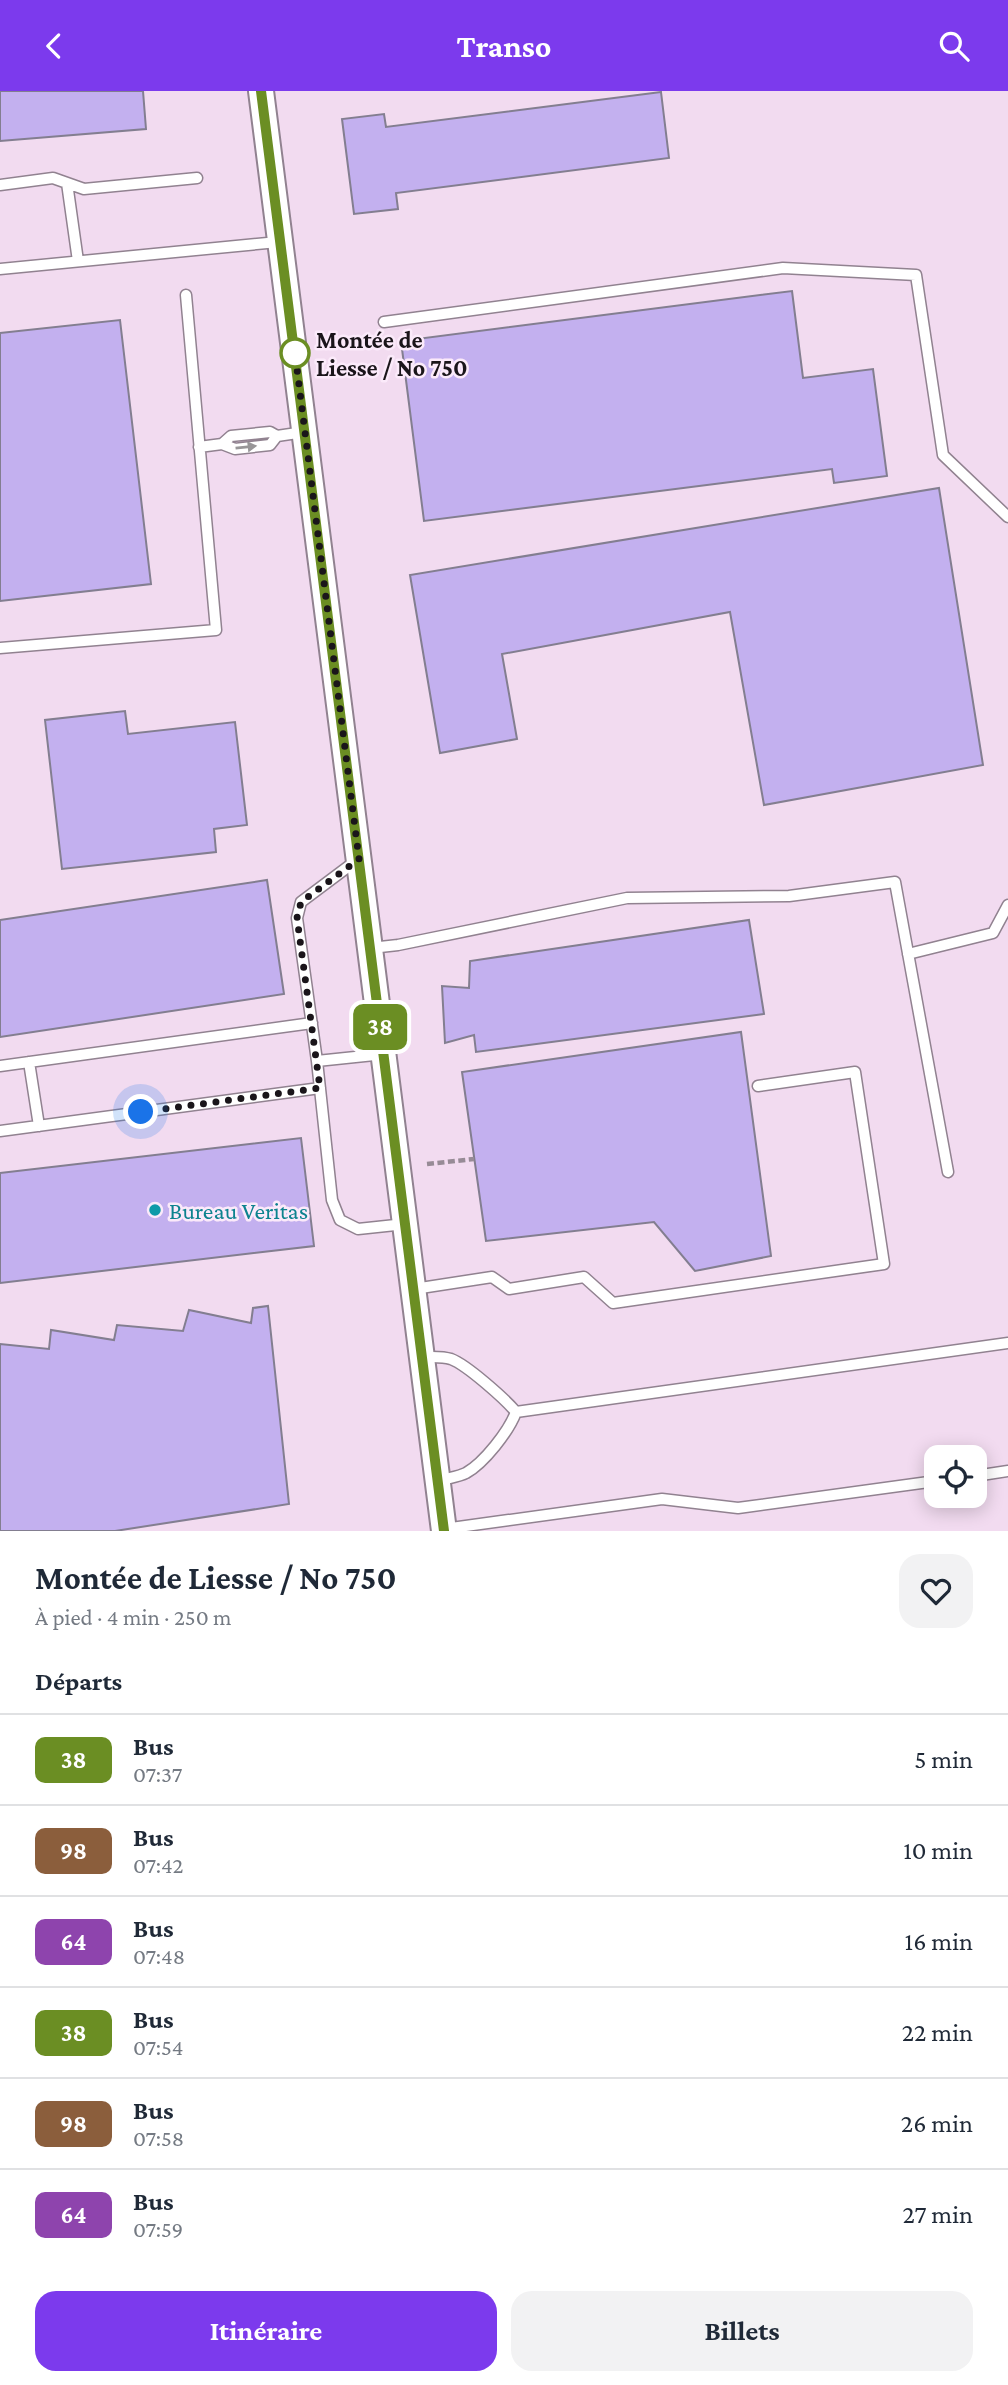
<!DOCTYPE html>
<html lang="fr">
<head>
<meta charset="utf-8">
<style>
	:root { --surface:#fff; --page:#f2f2f3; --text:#1f2937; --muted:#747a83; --line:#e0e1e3; --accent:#7c3aed }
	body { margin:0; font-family:"Crimson Pro",serif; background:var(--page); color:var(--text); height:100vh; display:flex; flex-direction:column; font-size:26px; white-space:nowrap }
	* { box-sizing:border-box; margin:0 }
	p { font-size:23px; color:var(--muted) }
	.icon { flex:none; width:38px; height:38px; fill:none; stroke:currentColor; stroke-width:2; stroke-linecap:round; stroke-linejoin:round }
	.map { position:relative; height:1440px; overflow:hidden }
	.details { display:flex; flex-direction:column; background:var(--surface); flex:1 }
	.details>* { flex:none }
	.badge { padding:0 14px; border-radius:10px; font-size:24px; line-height:46px }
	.controls { position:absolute; left:924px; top:1354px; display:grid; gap:14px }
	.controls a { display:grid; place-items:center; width:63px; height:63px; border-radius:14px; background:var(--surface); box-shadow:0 4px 18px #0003; font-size:35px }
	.you { position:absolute; width:35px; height:35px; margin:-18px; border:5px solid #fff; border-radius:50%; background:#1a73e8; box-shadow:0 0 0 10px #1a73e833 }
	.map>.badge { position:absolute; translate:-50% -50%; box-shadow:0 0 0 4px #fff }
	h2 { padding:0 35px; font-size:26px; line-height:63px }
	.round { display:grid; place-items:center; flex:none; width:74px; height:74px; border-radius:21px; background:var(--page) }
	.headline { display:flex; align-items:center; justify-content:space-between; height:119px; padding:0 35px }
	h1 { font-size:33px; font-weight:700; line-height:52px }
	.action { display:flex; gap:14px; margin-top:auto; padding:14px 35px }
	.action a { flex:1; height:80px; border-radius:21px; background:var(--accent); color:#fff; font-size:28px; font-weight:700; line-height:80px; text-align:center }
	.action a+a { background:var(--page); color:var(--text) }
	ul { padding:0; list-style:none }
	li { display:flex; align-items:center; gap:21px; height:91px; padding:0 35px; border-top:2px solid var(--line) }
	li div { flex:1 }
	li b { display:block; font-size:26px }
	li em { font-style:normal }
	li .badge { min-width:77px; font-weight:700; text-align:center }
	header { display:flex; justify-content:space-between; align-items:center; height:91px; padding:0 35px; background:var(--accent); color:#fff; font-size:32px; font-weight:700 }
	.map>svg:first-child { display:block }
</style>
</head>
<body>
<header><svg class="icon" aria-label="back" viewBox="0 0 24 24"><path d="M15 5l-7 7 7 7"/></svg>Transo<svg class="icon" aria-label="search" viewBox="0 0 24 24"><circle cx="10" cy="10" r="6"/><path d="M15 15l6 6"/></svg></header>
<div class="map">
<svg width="1008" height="1440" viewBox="0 0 1008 1440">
	<rect width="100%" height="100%" fill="#fbeafa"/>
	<!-- built -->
	<path fill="#f2dbf0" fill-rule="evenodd" d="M 0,0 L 1008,0 L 1008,1440 L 0,1440 ZM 936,1367 L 975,1367 L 975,1405 L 936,1405 Z"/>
	<!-- building -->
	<path fill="#c3b0ef" stroke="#837e90" stroke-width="2" d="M 0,0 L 143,0 L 146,38 L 0,50 Z
		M 661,1 L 669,67 L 396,102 L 398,118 L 354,123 L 342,28 L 384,23 L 386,36 Z
		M 792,200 L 803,287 L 873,278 L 887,385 L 834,392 L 832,378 L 424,430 L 401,250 Z
		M 120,229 L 151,493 L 0,510 L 0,242 Z
		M 939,397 L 983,674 L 764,714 L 730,521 L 502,563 L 517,648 L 440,662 L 410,484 Z
		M 125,620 L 128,643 L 235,631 L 247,734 L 214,738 L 216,761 L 62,778 L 45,629 Z
		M 267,789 L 284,903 L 0,946 L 0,829 Z
		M 749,829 L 764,923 L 476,961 L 474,944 L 445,952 L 442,895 L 469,897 L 470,870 Z
		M 741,941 L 771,1165 L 695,1180 L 654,1131 L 486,1150 L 462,981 Z
		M 301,1047 L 314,1155 L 0,1192 L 0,1082 Z
		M 268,1215 L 289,1413 L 115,1440 L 0,1440 L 0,1253 L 49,1258 L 51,1239 L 114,1249 L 117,1234 L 183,1240 L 189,1219 L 251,1232 L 253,1217 Z"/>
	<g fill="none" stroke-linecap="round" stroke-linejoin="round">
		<defs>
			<path id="service" d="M 67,92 L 78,170
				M 0,94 L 53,87 L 84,98 L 197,87
				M 0,178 L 278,151
				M 384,231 L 783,177 L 916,184 L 943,364 L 1008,426
				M 277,345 L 270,354 L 235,358 L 222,353 L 231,345 L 270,341 L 277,345 L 304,341
				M 199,356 L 222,353
				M 0,557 L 216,539 L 186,204
				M 371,857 L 398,854 L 627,807 L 789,805 L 895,791 L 948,1081
				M 908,863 L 993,842 L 1008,814
				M 384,963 L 317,970 L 332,1109 L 340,1129 L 358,1138 L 405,1133
				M 317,970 L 297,827 L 301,811 L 357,769
				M 29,971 L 39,1035
				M 0,975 L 312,932
				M 0,1040 L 320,997
				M 414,1198 L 492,1186 L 509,1198 L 584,1186 L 613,1212 L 884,1173 L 855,981 L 758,995
				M 423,1266 C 432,1266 442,1265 451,1268 C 467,1274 505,1308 516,1321 C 509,1340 484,1372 466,1382 C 458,1386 447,1387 438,1390
				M 516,1321 L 1008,1252
				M 975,1385 L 1008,1380
				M 444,1438 L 662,1408 L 738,1417 L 936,1390"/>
			<path id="tertiary" d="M 261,0 L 444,1440"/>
		</defs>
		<!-- service casing -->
		<use href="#service" stroke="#918290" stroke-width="13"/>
		<!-- tertiary casing -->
		<use href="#tertiary" stroke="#918290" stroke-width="28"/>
		<!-- path -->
		<path stroke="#978b96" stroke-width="4.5" stroke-dasharray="7 3.5" stroke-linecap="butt" d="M 427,1073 L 474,1068"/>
		<!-- service -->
		<use href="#service" stroke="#fff" stroke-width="10"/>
		<!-- tertiary -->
		<use href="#tertiary" stroke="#fff" stroke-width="24"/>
	</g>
	<!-- one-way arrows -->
	<defs><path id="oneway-solid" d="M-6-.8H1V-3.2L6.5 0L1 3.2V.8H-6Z" transform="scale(1.75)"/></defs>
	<use fill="#989698" href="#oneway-solid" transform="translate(246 356) rotate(-6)"/>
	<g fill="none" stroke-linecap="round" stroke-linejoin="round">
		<defs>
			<path id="line" d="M 261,0 L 444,1440"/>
		</defs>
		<!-- line casing -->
		<use href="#line" stroke="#fff" stroke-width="16"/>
		<!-- line -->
		<use href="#line" stroke="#6b8e23" stroke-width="10"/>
		<!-- walk -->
		<path stroke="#1a151a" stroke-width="7" stroke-dasharray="0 12.6" d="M 141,1021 L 320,997 L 297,827 L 301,811 L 359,768 L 295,262"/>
	</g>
	<!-- markers -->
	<circle fill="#fff" stroke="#6b8e23" stroke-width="3.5" cx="295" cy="262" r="14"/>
	<circle fill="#0f9aa8" stroke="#fbeafa" stroke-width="2.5" cx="155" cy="1119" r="7"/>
	<g text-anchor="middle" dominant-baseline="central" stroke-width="5" stroke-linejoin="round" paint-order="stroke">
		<!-- stop labels -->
		<g font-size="24" font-weight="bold" fill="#1a151a" stroke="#fbeafa" text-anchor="start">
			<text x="316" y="248">Montée de<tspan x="316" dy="28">Liesse / No 750</tspan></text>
		</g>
		<!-- culture labels -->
		<g font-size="24" fill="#0d838f" stroke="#fbeafa" text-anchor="start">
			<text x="169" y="1119">Bureau Veritas</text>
		</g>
	</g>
</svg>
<div class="controls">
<a><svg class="icon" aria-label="locate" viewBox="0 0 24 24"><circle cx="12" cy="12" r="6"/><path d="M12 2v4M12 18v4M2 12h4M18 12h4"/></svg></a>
</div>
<div class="you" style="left:141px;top:1021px"></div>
<b class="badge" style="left:380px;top:936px;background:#6b8e23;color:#fff">38</b>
</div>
<section class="details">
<div class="headline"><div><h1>Montée de Liesse / No 750</h1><p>À pied · 4 min · 250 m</p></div><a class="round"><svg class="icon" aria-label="heart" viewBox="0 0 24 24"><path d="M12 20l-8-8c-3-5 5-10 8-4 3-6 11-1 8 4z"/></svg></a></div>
<h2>Départs</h2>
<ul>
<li><span class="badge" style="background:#6b8e23;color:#fff">38</span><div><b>Bus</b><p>07:37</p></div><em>5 min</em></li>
<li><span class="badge" style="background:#8b5e3c;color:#fff">98</span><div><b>Bus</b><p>07:42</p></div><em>10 min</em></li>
<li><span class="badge" style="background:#8e44ad;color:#fff">64</span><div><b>Bus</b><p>07:48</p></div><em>16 min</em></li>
<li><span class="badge" style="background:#6b8e23;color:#fff">38</span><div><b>Bus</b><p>07:54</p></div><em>22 min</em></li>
<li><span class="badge" style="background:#8b5e3c;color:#fff">98</span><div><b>Bus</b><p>07:58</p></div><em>26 min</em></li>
<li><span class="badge" style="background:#8e44ad;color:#fff">64</span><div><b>Bus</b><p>07:59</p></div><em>27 min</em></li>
</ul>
<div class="action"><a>Itinéraire</a><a>Billets</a></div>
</section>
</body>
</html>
